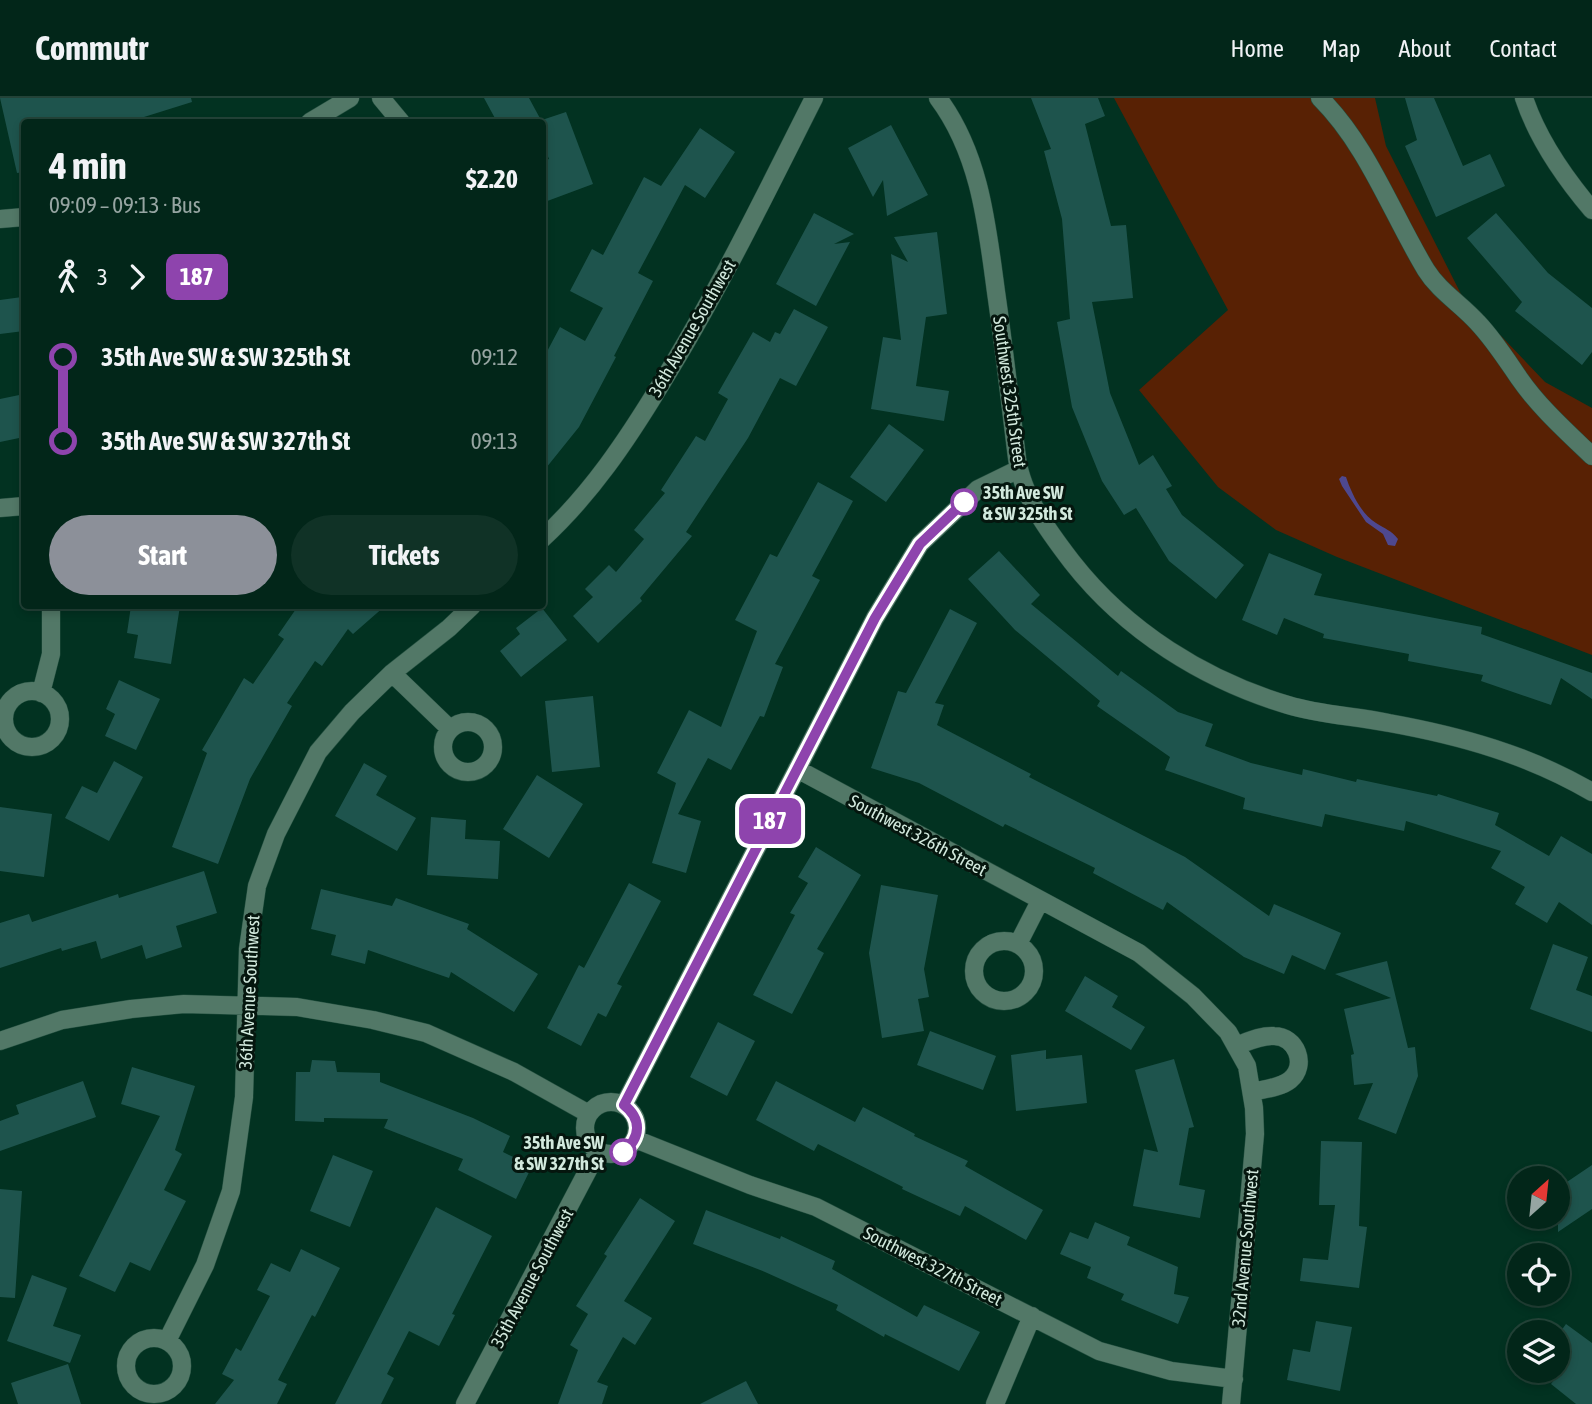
<!DOCTYPE html>
<html lang="en">
<head>
<meta charset="utf-8">
<style>
	:root { --surface:#022619; --page:#103226; --text:#f1f3f6; --muted:#96a5a2; --line:#234338; --accent:#8c9099 }
	body { margin:0; font-family:"Asap Condensed",sans-serif; background:var(--page); color:var(--text); height:100vh; display:flex; flex-direction:column; font-size:26px; white-space:nowrap }
	* { box-sizing:border-box; margin:0 }
	p { font-size:23px; color:var(--muted) }
	.icon { flex:none; width:38px; height:38px; fill:none; stroke:currentColor; stroke-width:2; stroke-linecap:round; stroke-linejoin:round }
	.map { position:relative; flex:1; overflow:hidden }
	.panel { position:absolute; left:21px; top:21px; width:525px; height:490px; display:flex; flex-direction:column; background:var(--surface); border-radius:7px; box-shadow:0 4px 10px #0003,0 0 0 2px var(--line) }
	.panel>* { flex:none }
	.badge { padding:0 14px; border-radius:10px; font-size:24px; line-height:46px }
	.needle { width:46px; rotate:27deg }
	.buttons { position:absolute; left:1507px; top:1068px; display:grid; gap:14px }
	.buttons a { display:grid; place-items:center; width:63px; height:63px; border-radius:50%; background:var(--surface); box-shadow:0 4px 10px #0003,0 0 0 2px var(--line); font-size:35px }
	.map>.badge { position:absolute; translate:-50% -50%; box-shadow:0 0 0 4px #fff }
	.legs { display:flex; align-items:center; gap:10px; height:77px; padding:0 28px; font-size:23px }
	.legs p { margin-inline-start:auto }
	.headline { display:flex; align-items:center; justify-content:space-between; height:119px; padding:0 28px }
	h1 { font-size:38px; font-weight:700; line-height:52px }
	.action { display:flex; gap:14px; margin-top:auto; padding:14px 28px }
	.action a { flex:1; height:80px; border-radius:42px; background:var(--accent); color:#fff; font-size:28px; font-weight:700; line-height:80px; text-align:center }
	.action a+a { background:var(--page); color:var(--text) }
	ul { padding:0 28px; list-style:none }
	li { display:flex; align-items:center; gap:24px; height:84px; font-size:26px }
	li i { display:grid; place-items:center; width:10px; height:100%; margin:0 9px; background:currentColor }
	li i::after { content:''; width:18px; height:18px; margin:-9px; border:5px solid; border-radius:50%; background:var(--surface) }
	li p { margin-inline-start:auto }
	li:first-child i { background:linear-gradient(#0000 50%,currentColor 0) }
	li:last-child i { background:linear-gradient(currentColor 50%,#0000 0) }
	header { display:flex; align-items:center; gap:42px; box-sizing:border-box; height:98px; padding:0 35px; background:var(--surface); border-bottom:2px solid var(--line) }
	header strong { font-size:33px }
	nav { display:flex; gap:38px; margin-inline-start:auto; font-size:24px }
	.map>svg:first-child { display:block }
</style>
</head>
<body>
<header>
<strong>Commutr</strong>
<nav><a>Home</a><a>Map</a><a>About</a><a>Contact</a></nav>
</header>
<div class="map">
<svg width="1592" height="1306" viewBox="0 0 1592 1306">
	<rect width="100%" height="100%" fill="#023221"/>
	<!-- green -->
	<path fill="#582104" d="M 1114,0 L 1375,0 L 1386,48 L 1461,196 L 1545,284 L 1592,310 L 1592,557 L 1337,459 L 1276,432 L 1218,389 L 1139,292 L 1228,212 Z"/>
	<!-- water -->
	<path fill="#4e488f" d="M 1342,378 L 1346,379 C 1351,394 1361,416 1376,425 C 1385,431 1391,432 1398,441 L 1395,448 L 1388,447 L 1383,436 L 1366,424 L 1342,388 L 1339,381 Z"/>
	<!-- building -->
	<path fill="#1e544d" d="M 0,0 L 191,0 L 192,4 L 128,24 L 24,24 L 24,74 L 17,75 Z
		M 484,0 L 529,0 L 542,24 L 497,24 Z
		M 1031,0 L 1098,0 L 1105,18 L 1085,26 L 1111,128 L 1126,127 L 1133,200 L 1092,204 L 1110,295 L 1139,367 L 1153,357 L 1172,388 L 1166,391 L 1182,417 L 1244,467 L 1216,501 L 1169,463 L 1136,410 L 1124,417 L 1102,383 L 1072,309 L 1057,224 L 1070,221 L 1062,121 L 1044,53 L 1051,51 Z
		M 1405,0 L 1434,0 L 1463,68 L 1490,56 L 1505,88 L 1436,119 L 1405,48 L 1417,42 Z
		M 566,14 L 593,86 L 542,105 L 542,63 L 549,61 L 542,44 L 542,22 Z
		M 891,27 L 928,97 L 887,118 L 883,82 L 873,99 L 848,50 Z
		M 700,30 L 735,54 L 705,100 L 685,87 L 638,175 L 653,183 L 614,258 L 616,259 L 579,329 L 542,375 L 542,263 L 560,229 L 585,243 L 603,210 L 570,193 L 592,151 L 603,157 L 644,79 L 661,88 Z
		M 814,115 L 854,136 L 834,146 L 850,144 L 816,208 L 776,186 Z
		M 1496,115 L 1548,175 L 1592,210 L 1592,254 L 1582,267 L 1515,213 L 1522,204 L 1467,140 Z
		M 937,134 L 947,216 L 926,219 L 916,288 L 949,293 L 944,323 L 871,311 L 883,239 L 901,242 L 891,156 L 908,164 L 894,139 Z
		M 22,199 L 24,233 L 0,236 L 0,202 Z
		M 794,211 L 828,229 L 796,288 L 780,280 L 748,340 L 686,434 L 692,438 L 640,500 L 642,503 L 598,545 L 573,518 L 593,499 L 585,491 L 609,467 L 616,474 L 644,441 L 634,432 L 665,395 L 661,392 L 696,338 L 705,343 L 728,301 L 718,295 L 753,234 L 770,244 L 775,234 L 780,236 Z
		M 24,296 L 24,339 L 0,344 L 0,301 Z
		M 889,326 L 924,352 L 886,404 L 850,379 Z
		M 818,384 L 853,403 L 812,478 L 820,482 L 775,566 L 783,569 L 764,619 L 760,618 L 731,672 L 708,660 L 678,716 L 701,723 L 686,775 L 652,765 L 676,685 L 657,675 L 689,612 L 721,629 L 757,533 L 735,522 L 770,456 L 777,459 Z
		M 999,453 L 1040,497 L 1031,506 L 1118,578 L 1121,573 L 1178,614 L 1213,626 L 1205,648 L 1251,665 L 1302,677 L 1303,671 L 1356,684 L 1357,681 L 1437,698 L 1438,696 L 1499,715 L 1495,727 L 1549,758 L 1561,738 L 1592,756 L 1592,827 L 1559,804 L 1547,825 L 1515,806 L 1525,789 L 1491,770 L 1501,753 L 1406,723 L 1404,733 L 1325,716 L 1322,729 L 1243,711 L 1245,700 L 1165,672 L 1170,659 L 1097,608 L 1100,603 L 1015,532 L 968,481 Z
		M 1269,455 L 1322,476 L 1314,497 L 1482,529 L 1481,536 L 1592,575 L 1592,601 L 1561,580 L 1551,607 L 1481,583 L 1483,577 L 1408,563 L 1409,556 L 1323,540 L 1324,536 L 1284,520 L 1277,537 L 1242,522 Z
		M 131,508 L 180,508 L 171,566 L 134,560 L 138,537 L 127,535 Z
		M 298,508 L 385,508 L 353,536 L 348,531 L 322,568 L 315,563 L 287,605 L 292,608 L 250,681 L 218,766 L 172,749 L 207,655 L 202,652 L 244,580 L 253,586 L 284,541 L 278,537 Z
		M 542,510 L 567,542 L 521,579 L 500,553 L 520,536 L 516,530 Z
		M 950,511 L 977,525 L 935,605 L 944,607 L 937,627 L 1031,676 L 1029,679 L 1185,759 L 1269,818 L 1274,806 L 1341,835 L 1325,872 L 1292,857 L 1284,876 L 1244,859 L 1167,804 L 1163,812 L 1093,775 L 1095,770 L 1005,726 L 1003,729 L 919,685 L 871,670 L 898,593 L 906,595 Z
		M 119,582 L 160,601 L 136,652 L 105,638 L 115,616 L 106,611 Z
		M 593,598 L 600,669 L 552,674 L 545,603 Z
		M 114,663 L 143,679 L 109,743 L 65,720 L 82,688 L 97,695 Z
		M 364,665 L 387,678 L 376,697 L 416,720 L 397,753 L 335,718 Z
		M 537,677 L 583,706 L 549,760 L 503,731 Z
		M 0,709 L 52,716 L 44,779 L 0,773 Z
		M 431,719 L 466,722 L 465,741 L 500,743 L 498,781 L 427,777 Z
		M 816,749 L 861,777 L 817,851 L 824,855 L 792,916 L 753,897 L 795,817 L 790,815 L 808,785 L 798,779 Z
		M 204,773 L 217,815 L 176,828 L 182,849 L 146,861 L 142,847 L 101,861 L 96,843 L 62,853 L 61,850 L 0,870 L 0,825 L 29,816 L 32,824 L 118,796 L 119,800 Z
		M 629,785 L 661,803 L 617,886 L 622,888 L 606,919 L 598,915 L 581,948 L 547,930 L 579,867 L 584,870 Z
		M 881,787 L 938,797 L 924,871 L 929,899 L 918,901 L 924,933 L 882,940 L 869,855 Z
		M 321,791 L 392,808 L 396,800 L 469,826 L 467,831 L 538,876 L 514,914 L 451,874 L 449,880 L 368,852 L 365,866 L 331,857 L 336,837 L 311,831 Z
		M 1553,846 L 1588,859 L 1576,892 L 1592,898 L 1592,934 L 1530,911 Z
		M 1387,863 L 1408,950 L 1415,949 L 1418,978 L 1396,1036 L 1358,1021 L 1373,985 L 1354,987 L 1351,957 L 1354,956 L 1344,911 L 1391,900 L 1335,876 Z
		M 1085,878 L 1118,898 L 1112,909 L 1145,929 L 1131,952 L 1065,913 Z
		M 718,924 L 755,943 L 727,998 L 690,979 Z
		M 930,933 L 996,958 L 983,992 L 917,967 Z
		M 1046,952 L 1046,961 L 1082,957 L 1087,1005 L 1016,1013 L 1011,957 Z
		M 1174,961 L 1194,1029 L 1189,1030 L 1179,1087 L 1205,1092 L 1200,1120 L 1133,1108 L 1144,1051 L 1158,1054 L 1135,972 Z
		M 312,962 L 335,963 L 337,974 L 380,975 L 380,984 L 473,1020 L 510,1038 L 503,1054 L 532,1068 L 516,1101 L 458,1072 L 463,1061 L 384,1030 L 388,1021 L 324,1020 L 324,1024 L 295,1023 L 296,974 L 310,974 Z
		M 132,969 L 195,988 L 175,1052 L 182,1056 L 164,1092 L 186,1103 L 150,1173 L 130,1164 L 115,1194 L 79,1178 L 160,1018 L 121,1006 Z
		M 83,983 L 96,1019 L 0,1053 L 0,1023 L 19,1016 L 16,1007 Z
		M 776,983 L 855,1024 L 863,1009 L 915,1036 L 914,1038 L 968,1063 L 965,1068 L 1043,1112 L 1026,1142 L 965,1108 L 960,1118 L 902,1091 L 903,1089 L 818,1046 L 814,1053 L 756,1022 Z
		M 1321,1043 L 1362,1044 L 1359,1128 L 1367,1129 L 1359,1190 L 1300,1183 L 1303,1160 L 1328,1162 L 1335,1107 L 1319,1107 Z
		M 333,1057 L 373,1073 L 350,1129 L 310,1113 Z
		M 1592,1067 L 1592,1111 L 1558,1134 L 1558,1090 Z
		M 0,1091 L 22,1093 L 15,1200 L 0,1199 Z
		M 640,1100 L 675,1123 L 624,1203 L 652,1220 L 635,1247 L 623,1239 L 597,1284 L 608,1288 L 602,1306 L 558,1306 L 578,1252 L 570,1247 L 588,1216 L 576,1208 L 607,1158 L 604,1156 Z
		M 436,1109 L 492,1138 L 452,1216 L 455,1217 L 439,1248 L 409,1233 L 387,1276 L 394,1280 L 381,1306 L 335,1306 Z
		M 706,1112 L 780,1141 L 781,1138 L 835,1163 L 832,1171 L 917,1219 L 924,1207 L 980,1234 L 959,1273 L 885,1236 L 884,1239 L 836,1212 L 838,1207 L 765,1174 L 693,1146 Z
		M 1095,1124 L 1130,1139 L 1127,1147 L 1178,1169 L 1174,1196 L 1189,1199 L 1178,1226 L 1121,1202 L 1124,1196 L 1087,1180 L 1091,1169 L 1060,1156 L 1070,1134 L 1088,1141 Z
		M 301,1151 L 340,1170 L 315,1219 L 312,1217 L 278,1282 L 287,1286 L 277,1306 L 215,1306 L 234,1282 L 222,1276 L 236,1250 L 241,1253 L 270,1198 L 257,1192 L 271,1165 L 290,1174 Z
		M 32,1177 L 67,1190 L 53,1228 L 81,1237 L 70,1265 L 7,1243 Z
		M 1316,1223 L 1352,1229 L 1340,1293 L 1287,1282 L 1293,1251 L 1310,1254 Z
		M 1566,1226 L 1592,1245 L 1592,1306 L 1576,1306 L 1551,1286 L 1558,1277 L 1558,1237 Z
		M 68,1266 L 81,1306 L 18,1306 L 11,1285 Z
		M 746,1283 L 758,1306 L 700,1306 Z"/>
	<g fill="none" stroke-linecap="round" stroke-linejoin="round">
		<defs>
			<path id="minor" d="M 381,0 L 401,24
				M 938,0 C 980,56 987,127 996,194 C 1004,249 1010,304 1017,360 C 1022,398 1049,434 1072,464 C 1126,533 1204,582 1288,607 C 1320,617 1356,618 1389,625 C 1461,638 1529,657 1592,694
				M 1320,0 C 1368,48 1391,114 1426,172 C 1439,193 1461,206 1478,225 C 1494,242 1506,261 1519,280 C 1539,309 1567,334 1592,358
				M 1524,0 C 1538,42 1564,79 1592,112
				M 310,24 L 350,0
				M 0,121 L 24,119
				M 0,410 L 24,408
				M 542,441 C 591,396 627,342 661,286 C 718,194 765,97 814,0
				M 392,575 L 450,631
				M4 621a28 28 0 1 1 56 0a28 28 0 1 1-56 0Z
				M 41,595 L 51,556 L 51,508
				M443 649a25 25 0 1 1 50 0a25 25 0 1 1-50 0Z
				M 797,671 L 1139,855 L 1193,898 L 1228,934 L 1247,968 L 1254,1010 L 1255,1036 L 1231,1306
				M974 873a30 30 0 1 1 60 0a30 30 0 1 1-60 0Z
				M 1018,846 L 1040,803
				M 0,943 L 62,922 L 131,911 L 184,906 L 297,909 L 373,922 L 426,935 L 514,974 L 589,1016
				M 1236,948 C 1247,944 1261,937 1274,938 C 1296,938 1308,967 1290,982 C 1280,990 1264,991 1252,994
				M585 1030a26 26 0 1 1 52 0a26 26 0 1 1-52 0Z
				M 624,1007 L 875,520 L 920,446 L 978,391 L 1019,371
				M 635,1041 L 750,1087 L 816,1109 L 1099,1253 L 1171,1273 L 1234,1281
				M126 1268a28 28 0 1 1 56 0a28 28 0 1 1-56 0Z
				M 167,1243 L 205,1167 L 231,1093 L 244,999 L 248,851 L 257,788 L 276,736 L 318,654 L 352,614 L 392,575 L 449,530 L 472,508
				M 465,1306 L 598,1053
				M 995,1306 L 1032,1218"/>
		</defs>
		<!-- minor casing -->
		<use href="#minor" stroke="#234f3f" stroke-width="19"/>
		<!-- minor -->
		<use href="#minor" stroke="#527867" stroke-width="18"/>
	</g>
	<g fill="none" stroke-linecap="round" stroke-linejoin="round">
		<defs>
			<path id="line-1" d="M 623,1054 C 641,1040 642,1021 624,1007 L 875,520 L 920,446 L 964,404"/>
		</defs>
		<!-- line-1 casing -->
		<use href="#line-1" stroke="#fff" stroke-width="16"/>
		<!-- line-1 -->
		<use href="#line-1" stroke="#8e44ad" stroke-width="10"/>
	</g>
	<!-- markers -->
	<g fill="#fff" stroke="#8e44ad" stroke-width="3.5">
		<circle cx="964" cy="404" r="12"/>
		<circle cx="623" cy="1054" r="12"/>
	</g>
	<g text-anchor="middle" dominant-baseline="central" stroke-width="6" stroke-linejoin="round" paint-order="stroke">
		<!-- street labels -->
		<g font-size="18" fill="#d2e9dd" stroke="#05160e">
			<text transform="translate(692 230) rotate(-60)">36th Avenue Southwest</text>
			<text transform="translate(1010 294) rotate(82)">Southwest 325th Street</text>
			<text transform="translate(918 737) rotate(28)">Southwest 326th Street</text>
			<text transform="translate(249 894) rotate(-87)">36th Avenue Southwest</text>
			<text transform="translate(1245 1150) rotate(-85)">32nd Avenue Southwest</text>
			<text transform="translate(933 1168) rotate(27)">Southwest 327th Street</text>
			<text transform="translate(532 1180) rotate(-62)">35th Avenue Southwest</text>
		</g>
		<!-- stop labels -->
		<g font-size="18" font-weight="bold" fill="#d2e9dd" stroke="#05160e" text-anchor="start">
			<text x="983" y="394">35th Ave SW<tspan x="983" dy="21">&amp; SW 325th St</tspan></text>
			<text x="604" y="1044" text-anchor="end">35th Ave SW<tspan x="604" dy="21">&amp; SW 327th St</tspan></text>
		</g>
	</g>
</svg>
<div class="buttons">
<a><svg class="needle" viewBox="-14 -14 28 28"><path d="M0-13l5 13h-10z" fill="#e53935"/><path d="M0 13l5-13h-10z" fill="#96a5a2"/></svg></a>
<a><svg class="icon" aria-label="locate" viewBox="0 0 24 24"><circle cx="12" cy="12" r="6"/><path d="M12 2v4M12 18v4M2 12h4M18 12h4"/></svg></a>
<a><svg class="icon" aria-label="layers" viewBox="0 0 24 24"><path d="M12 4l9 5-9 5-9-5zM3 14l9 5 9-5"/></svg></a>
</div>
<b class="badge" style="left:770px;top:723px;background:#8e44ad;color:#fff">187</b>
<section class="panel">
<div class="headline"><div><h1>4 min</h1><p>09:09 – 09:13 · Bus</p></div><b>$2.20</b></div>
<div class="legs"><svg class="icon" aria-label="walk" viewBox="0 0 24 24"><circle cx="13" cy="4" r="2"/><path d="M13 8l-2 6 4 7M11 14l-3 7M7 12l3-4h3l4 4"/></svg>3<svg class="icon" aria-label="forward" viewBox="0 0 24 24"><path d="M9 5l7 7-7 7"/></svg><b class="badge" style="background:#8e44ad;color:#fff">187</b></div>
<ul>
<li><i style="color:#8e44ad"></i><b>35th Ave SW &amp; SW 325th St</b><p>09:12</p></li>
<li><i style="color:#8e44ad"></i><b>35th Ave SW &amp; SW 327th St</b><p>09:13</p></li>
</ul>
<div class="action"><a>Start</a><a>Tickets</a></div>
</section>
</div>
</body>
</html>
